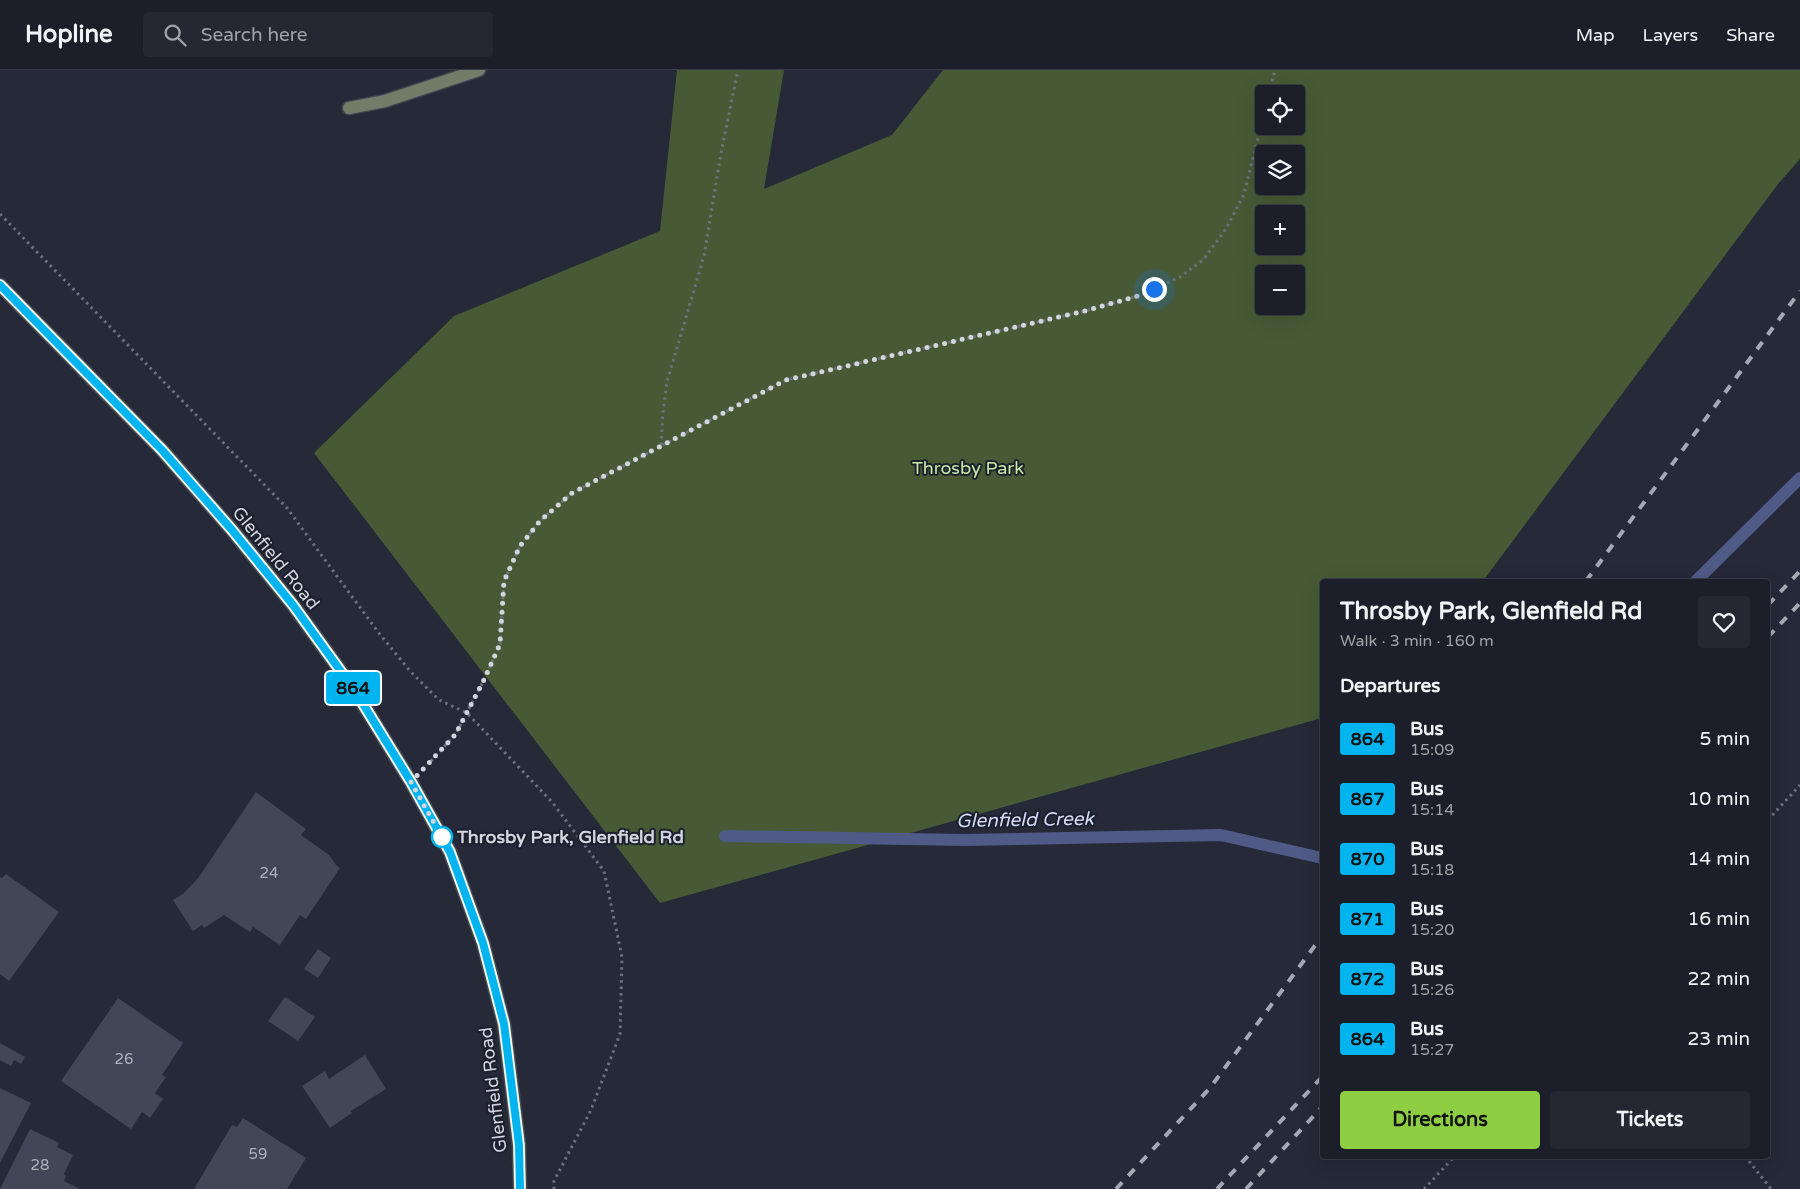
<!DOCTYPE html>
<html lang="en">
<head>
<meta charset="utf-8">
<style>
	:root { --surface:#1c1f2a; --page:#252732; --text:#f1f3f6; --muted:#a0a2a8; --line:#3a3d47; --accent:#8ece43 }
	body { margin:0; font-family:"Varela Round",sans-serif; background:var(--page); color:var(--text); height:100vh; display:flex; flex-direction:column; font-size:19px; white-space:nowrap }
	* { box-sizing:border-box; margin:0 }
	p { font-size:16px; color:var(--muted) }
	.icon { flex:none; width:28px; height:28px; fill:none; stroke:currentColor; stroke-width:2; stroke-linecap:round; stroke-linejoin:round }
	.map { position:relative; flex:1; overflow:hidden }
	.panel { position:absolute; left:1320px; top:509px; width:450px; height:580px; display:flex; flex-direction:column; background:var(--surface); border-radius:5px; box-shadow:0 5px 20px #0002,0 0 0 1px var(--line) }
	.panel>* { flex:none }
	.badge { padding:0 10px; border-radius:4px; font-size:18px; line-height:32px }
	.tools { position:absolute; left:1255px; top:15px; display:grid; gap:10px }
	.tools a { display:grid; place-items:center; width:50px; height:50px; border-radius:5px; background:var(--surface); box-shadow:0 5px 20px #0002,0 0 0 1px var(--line); font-size:25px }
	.you { position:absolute; width:25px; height:25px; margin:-12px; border:4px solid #fff; border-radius:50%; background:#1a73e8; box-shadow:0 0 0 8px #1a73e833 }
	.map>.badge { position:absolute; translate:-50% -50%; box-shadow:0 0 0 2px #fff }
	h2 { padding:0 20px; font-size:19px; line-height:45px }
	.round { display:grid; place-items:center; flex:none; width:52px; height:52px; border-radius:5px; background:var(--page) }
	.overview { display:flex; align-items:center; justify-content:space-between; height:85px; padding:0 20px }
	h1 { font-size:24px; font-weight:800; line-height:38px }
	.primary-button { display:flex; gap:10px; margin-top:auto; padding:10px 20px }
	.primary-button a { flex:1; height:58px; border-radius:5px; background:var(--accent); color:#111; font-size:20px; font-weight:800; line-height:58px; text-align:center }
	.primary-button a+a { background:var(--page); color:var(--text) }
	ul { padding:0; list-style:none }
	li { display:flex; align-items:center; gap:15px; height:60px; padding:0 20px }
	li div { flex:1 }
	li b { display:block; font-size:19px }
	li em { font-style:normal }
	li .badge { min-width:55px; font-weight:700; text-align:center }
	header { display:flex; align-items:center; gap:30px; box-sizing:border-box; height:70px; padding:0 25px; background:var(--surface); border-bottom:1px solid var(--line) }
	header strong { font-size:24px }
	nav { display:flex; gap:28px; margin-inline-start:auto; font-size:18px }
	.search { width:350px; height:45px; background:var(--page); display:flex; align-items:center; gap:12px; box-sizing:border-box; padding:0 18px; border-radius:5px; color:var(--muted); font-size:19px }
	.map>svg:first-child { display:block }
</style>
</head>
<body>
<header>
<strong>Hopline</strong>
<div class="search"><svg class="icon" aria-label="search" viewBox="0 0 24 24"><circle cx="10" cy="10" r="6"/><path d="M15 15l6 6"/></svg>Search here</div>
<nav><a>Map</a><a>Layers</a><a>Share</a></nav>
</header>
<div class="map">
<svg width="1800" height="1119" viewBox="0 0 1800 1119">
	<rect width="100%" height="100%" fill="#252938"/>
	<!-- green -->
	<path fill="#475a35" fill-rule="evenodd" d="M 677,0 L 784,0 L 764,119 L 892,65 L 943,0 L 1800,0 L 1800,89 L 1778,114 L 1483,511 L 1322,511 L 1322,648 L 660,833 L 314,383 L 454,246 L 660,161 ZM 1264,24 L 1296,24 L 1296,56 L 1264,56 ZM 1264,84 L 1296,84 L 1296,116 L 1264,116 ZM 1264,144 L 1296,144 L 1296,176 L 1264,176 ZM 1264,204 L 1296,204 L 1296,236 L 1264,236 Z"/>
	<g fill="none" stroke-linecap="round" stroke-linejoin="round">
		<!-- stream -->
		<path stroke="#505a87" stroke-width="12" d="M 1696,511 L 1800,408
			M 725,766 L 965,770 L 1221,765 L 1322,788"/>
	</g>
	<!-- building -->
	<path fill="#424656" d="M 256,722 L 306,759 L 301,765 L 329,785 L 336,795 L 340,798 L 306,849 L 300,845 L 280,875 L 253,857 L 250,862 L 224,845 L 204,858 L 202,855 L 193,861 L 173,830 L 183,824 L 199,807 Z
		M 6,804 L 59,842 L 9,911 L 0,904 L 0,807 L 2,808 Z
		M 318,879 L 331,888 L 318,908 L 304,899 Z
		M 285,927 L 315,947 L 298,971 L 268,951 Z
		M 118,928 L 183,973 L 162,1005 L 166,1007 L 155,1023 L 163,1029 L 150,1048 L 142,1042 L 131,1059 L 61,1011 Z
		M 0,973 L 25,987 L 21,994 L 14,990 L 11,996 L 0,990 Z
		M 365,985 L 386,1019 L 351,1041 L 352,1043 L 330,1058 L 302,1016 L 325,1001 L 329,1009 Z
		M 0,1018 L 31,1033 L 0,1093 Z
		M 243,1048 L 306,1088 L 287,1119 L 194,1119 L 232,1055 L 237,1057 Z
		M 30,1059 L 59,1073 L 57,1077 L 73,1085 L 64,1104 L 66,1106 L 64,1111 L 80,1119 L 0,1119 Z"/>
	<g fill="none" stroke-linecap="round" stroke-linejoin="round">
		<defs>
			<path id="minor" d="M 349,38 L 385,31 L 479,0"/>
			<path id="major" d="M 0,215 L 162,380 L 232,460 L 293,535 L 355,621 L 411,712 L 450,782 L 483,873 L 504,954 L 519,1075 L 520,1119"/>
		</defs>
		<!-- minor casing -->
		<use href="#minor" stroke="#414553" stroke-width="15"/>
		<!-- major casing -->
		<use href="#major" stroke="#414553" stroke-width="15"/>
		<!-- path -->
		<path stroke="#6c707c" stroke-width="3" stroke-dasharray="2.5 4" stroke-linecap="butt" d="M 1269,24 L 1275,0
			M 0,144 L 287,438 L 378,562 L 410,601 L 439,630 L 467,643 L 552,732 L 604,801 L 622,887 L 620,964 L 591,1040 L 554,1111 L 554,1119
			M 661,375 L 663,342 L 667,312 L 704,186 L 721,83 L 738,0
			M 431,691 L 455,665 L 483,612 L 500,574 L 504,511 L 520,476 L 540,451 L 572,423 L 786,310 L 1085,241 L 1141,225 L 1180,207 L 1203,190 L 1226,159 L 1244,124 L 1264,44
			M 1768,750 L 1800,715
			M 1745,1086 L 1771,1119
			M 1424,1119 L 1455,1086"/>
		<!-- minor -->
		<use href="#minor" stroke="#727d69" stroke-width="12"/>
		<!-- major -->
		<use href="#major" stroke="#bad0a7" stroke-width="12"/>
		<!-- rail -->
		<path stroke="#a4a8b2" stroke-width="4" stroke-dasharray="9 9" stroke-linecap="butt" d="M 1586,511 L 1800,221
			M 1768,535 L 1800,501
			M 1768,567 L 1800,533
			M 1116,1119 L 1210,1018 L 1322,866
			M 1217,1119 L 1322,1007
			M 1246,1119 L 1322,1037"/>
	</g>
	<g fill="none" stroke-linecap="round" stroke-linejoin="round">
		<defs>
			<path id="line" d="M 0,215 L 162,380 L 232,460 L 293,535 L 355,621 L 411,712 L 450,782 L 483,873 L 504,954 L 519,1075 L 520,1119"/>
		</defs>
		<!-- line casing -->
		<use href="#line" stroke="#fff" stroke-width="11"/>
		<!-- line -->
		<use href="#line" stroke="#00b5ef" stroke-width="8"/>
		<!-- walk -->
		<path stroke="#d2d5de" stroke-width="5" stroke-dasharray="0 9" d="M 442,767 L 411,712 L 455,665 L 483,612 L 500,574 L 504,511 L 520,476 L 540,451 L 572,423 L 786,310 L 1085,241 L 1141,225 L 1154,219"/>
	</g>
	<!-- markers -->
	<circle fill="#fff" stroke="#00b5ef" stroke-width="2.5" cx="442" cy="767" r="10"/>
	<g text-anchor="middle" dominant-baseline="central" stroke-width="4" stroke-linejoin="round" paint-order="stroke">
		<!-- number labels -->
		<g font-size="15" fill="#aeb1bc">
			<text x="269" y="803">24</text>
			<text x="124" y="989">26</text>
			<text x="258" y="1084">59</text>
			<text x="40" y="1095">28</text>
		</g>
		<!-- park labels -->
		<g font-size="18" fill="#c6eca4" stroke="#1c1f2d">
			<text x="968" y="398">Throsby Park</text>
		</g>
		<!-- street labels -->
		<g font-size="18" fill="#d2d5de" stroke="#1c1f2d">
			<text transform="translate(276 488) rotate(51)">Glenfield Road</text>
			<text transform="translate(493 1020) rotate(-97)">Glenfield Road</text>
		</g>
		<!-- stop labels -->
		<g font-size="18" font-weight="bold" fill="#d2d5de" stroke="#1c1f2d" text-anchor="start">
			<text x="457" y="767">Throsby Park, Glenfield Rd</text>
		</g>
		<!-- water labels -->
		<g font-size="19" font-style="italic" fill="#d3dcf9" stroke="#1c1f2d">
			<text transform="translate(1025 750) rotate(-1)">Glenfield Creek</text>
		</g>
	</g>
</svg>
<div class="tools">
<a><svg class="icon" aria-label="locate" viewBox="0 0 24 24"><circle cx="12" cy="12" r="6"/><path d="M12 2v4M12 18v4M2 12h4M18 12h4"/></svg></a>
<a><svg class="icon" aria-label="layers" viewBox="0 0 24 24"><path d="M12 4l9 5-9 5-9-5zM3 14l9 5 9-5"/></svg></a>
<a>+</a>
<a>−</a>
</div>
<div class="you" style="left:1154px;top:219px"></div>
<b class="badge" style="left:353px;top:618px;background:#00b5ef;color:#111">864</b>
<section class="panel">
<div class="overview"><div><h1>Throsby Park, Glenfield Rd</h1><p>Walk · 3 min · 160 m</p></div><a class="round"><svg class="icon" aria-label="heart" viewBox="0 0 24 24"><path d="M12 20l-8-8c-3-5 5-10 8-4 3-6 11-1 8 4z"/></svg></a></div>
<h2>Departures</h2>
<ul>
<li><span class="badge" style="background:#00b5ef;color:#111">864</span><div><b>Bus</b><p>15:09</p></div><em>5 min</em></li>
<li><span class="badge" style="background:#00b5ef;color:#111">867</span><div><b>Bus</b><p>15:14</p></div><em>10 min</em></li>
<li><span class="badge" style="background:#00b5ef;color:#111">870</span><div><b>Bus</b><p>15:18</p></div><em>14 min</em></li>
<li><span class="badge" style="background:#00b5ef;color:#111">871</span><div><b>Bus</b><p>15:20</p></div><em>16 min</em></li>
<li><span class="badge" style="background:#00b5ef;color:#111">872</span><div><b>Bus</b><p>15:26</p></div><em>22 min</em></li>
<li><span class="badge" style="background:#00b5ef;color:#111">864</span><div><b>Bus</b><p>15:27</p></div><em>23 min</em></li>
</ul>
<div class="primary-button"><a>Directions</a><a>Tickets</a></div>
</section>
</div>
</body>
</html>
